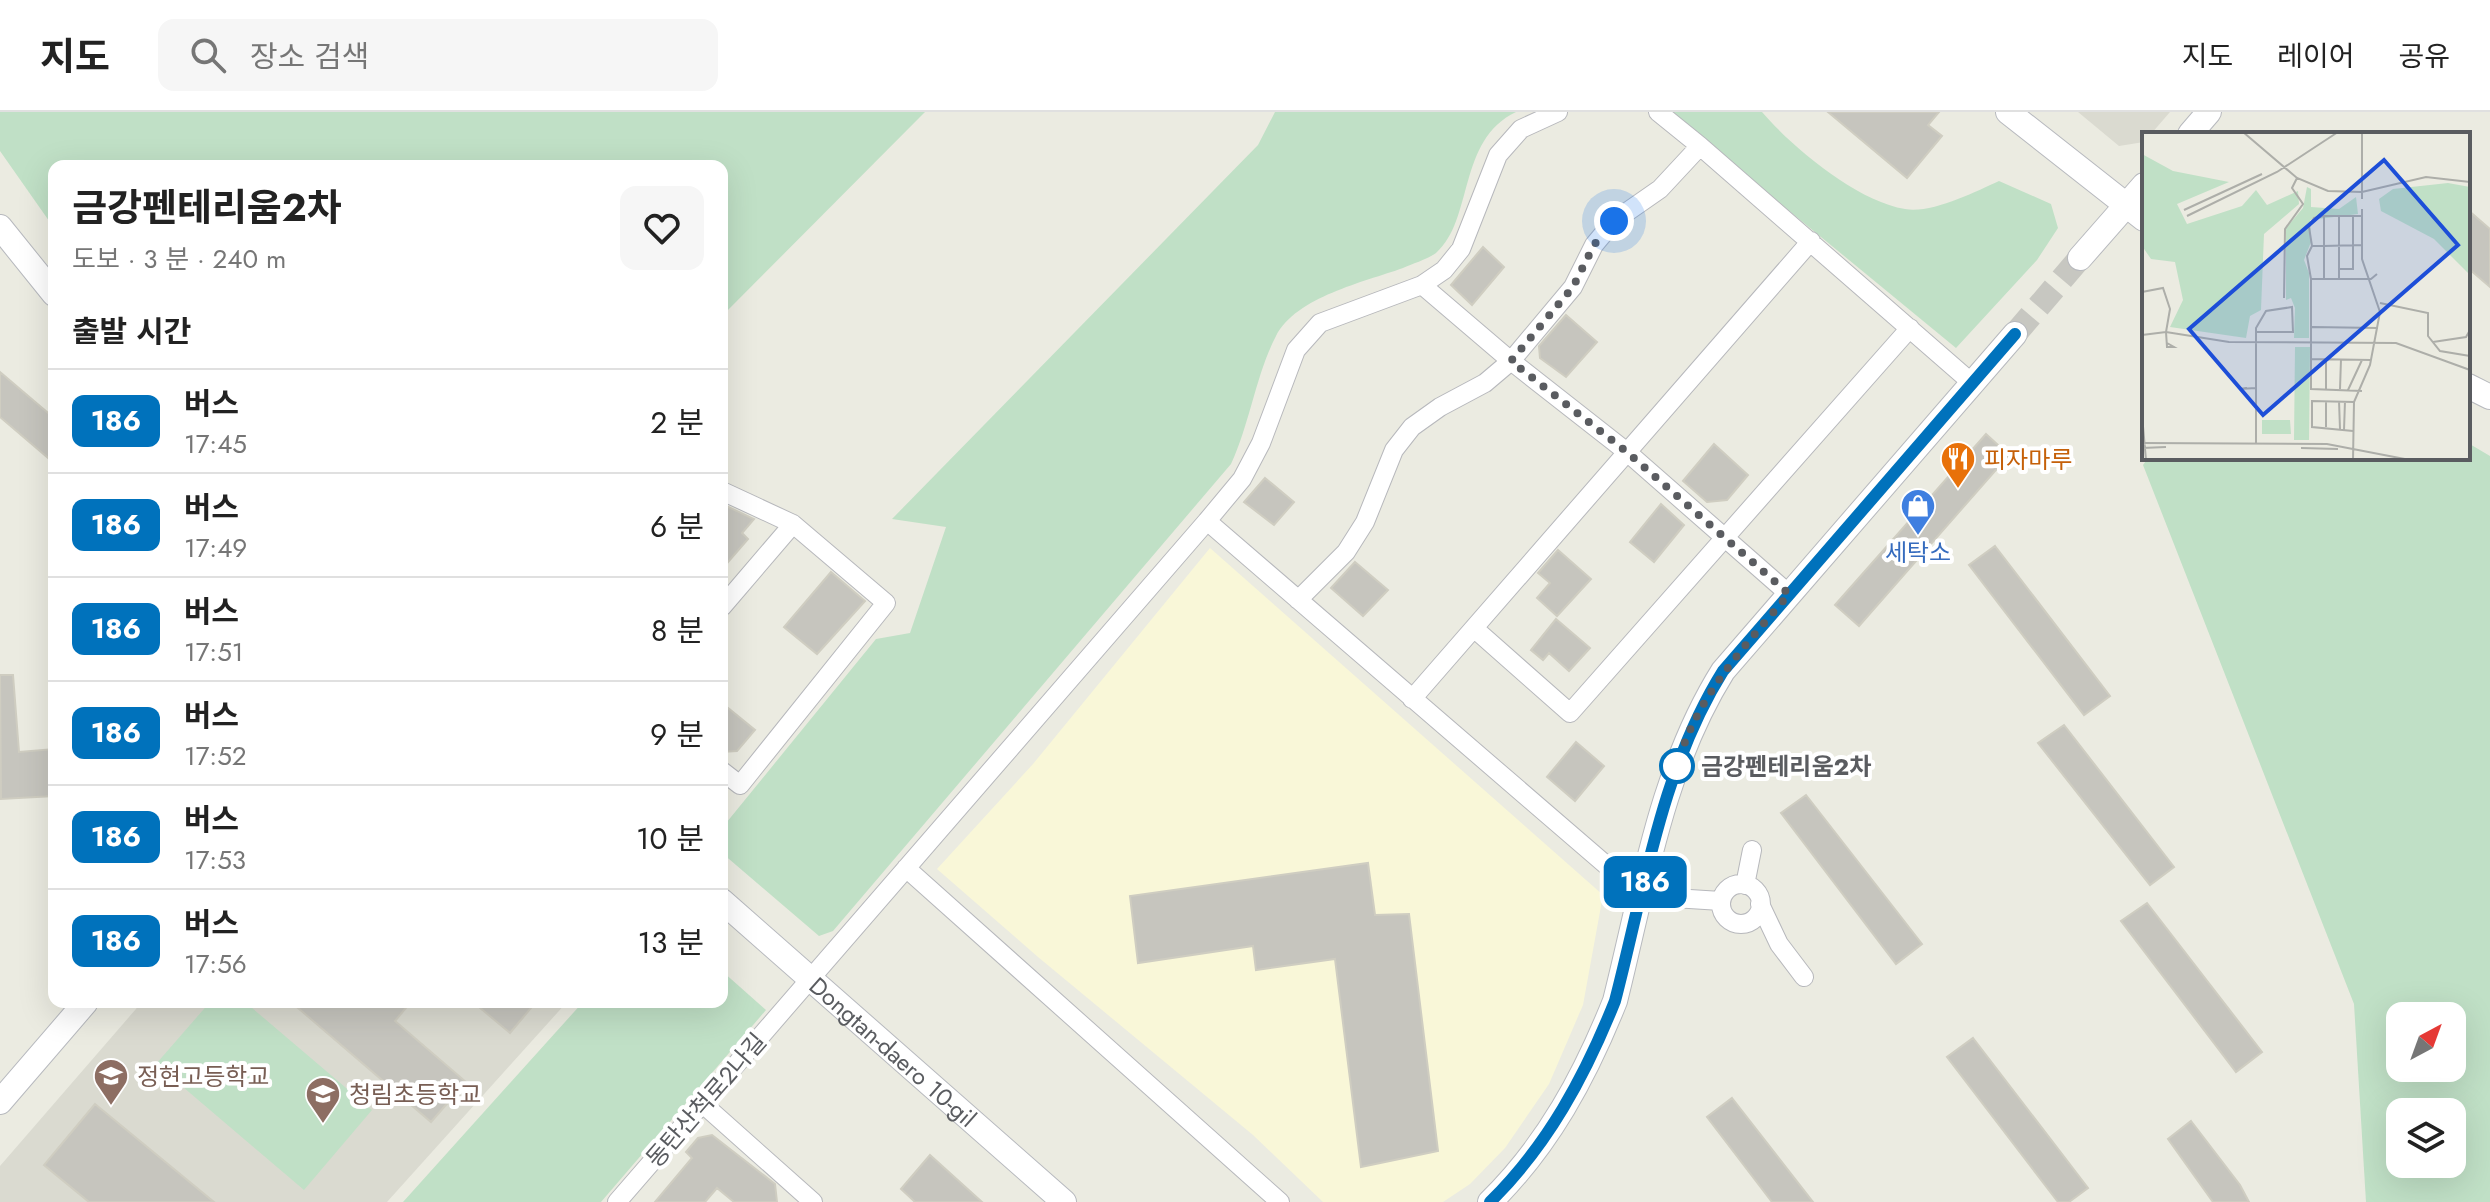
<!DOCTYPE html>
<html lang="ko">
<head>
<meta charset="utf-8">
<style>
	:root { --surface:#fff; --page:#f6f6f6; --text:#222; --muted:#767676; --line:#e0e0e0 }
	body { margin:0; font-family:Jost,"Noto Sans KR",sans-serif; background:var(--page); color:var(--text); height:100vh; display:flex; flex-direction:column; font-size:30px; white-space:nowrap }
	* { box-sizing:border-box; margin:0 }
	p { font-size:26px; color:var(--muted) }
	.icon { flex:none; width:44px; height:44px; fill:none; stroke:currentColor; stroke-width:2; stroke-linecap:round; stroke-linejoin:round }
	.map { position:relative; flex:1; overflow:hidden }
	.drawer { position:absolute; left:48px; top:48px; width:680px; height:848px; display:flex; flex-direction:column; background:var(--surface); border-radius:16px; box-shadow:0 8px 32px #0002 }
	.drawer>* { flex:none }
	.badge { padding:0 16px; border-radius:12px; font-size:28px; line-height:52px }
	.needle { width:52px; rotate:41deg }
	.tools { position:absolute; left:2386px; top:890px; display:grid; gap:16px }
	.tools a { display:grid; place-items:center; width:80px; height:80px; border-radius:16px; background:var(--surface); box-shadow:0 8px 32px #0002; font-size:40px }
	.you { position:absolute; width:40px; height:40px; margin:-20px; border:6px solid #fff; border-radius:50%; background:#1a73e8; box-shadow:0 0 0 12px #1a73e833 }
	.map>.badge { position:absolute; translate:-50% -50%; box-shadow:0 0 0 4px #fff }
	h2 { padding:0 24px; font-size:30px; line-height:72px }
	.round { display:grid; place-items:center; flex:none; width:84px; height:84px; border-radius:16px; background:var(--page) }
	.summary { display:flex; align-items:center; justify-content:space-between; height:136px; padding:0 24px }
	h1 { font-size:38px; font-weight:700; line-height:60px }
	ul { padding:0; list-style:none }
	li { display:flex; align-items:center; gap:24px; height:104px; padding:0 24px; border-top:2px solid var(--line) }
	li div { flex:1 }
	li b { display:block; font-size:30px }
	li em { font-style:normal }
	li .badge { min-width:88px; font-weight:700; text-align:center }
	header { display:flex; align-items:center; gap:48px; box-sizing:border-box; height:112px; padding:0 40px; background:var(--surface); border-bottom:2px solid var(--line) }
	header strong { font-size:38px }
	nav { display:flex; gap:44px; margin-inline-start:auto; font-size:28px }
	.search { width:560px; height:72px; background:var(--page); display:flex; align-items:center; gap:20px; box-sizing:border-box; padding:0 28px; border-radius:16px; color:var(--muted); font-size:30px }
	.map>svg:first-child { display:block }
</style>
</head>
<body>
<header>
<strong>지도</strong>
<div class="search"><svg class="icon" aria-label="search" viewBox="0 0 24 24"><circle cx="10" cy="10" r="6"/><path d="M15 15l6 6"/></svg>장소 검색</div>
<nav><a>지도</a><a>레이어</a><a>공유</a></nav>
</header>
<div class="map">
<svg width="2490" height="1090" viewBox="0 0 2490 1090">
	<rect width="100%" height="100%" fill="#ebebe1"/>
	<!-- commercial -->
	<path fill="#f9f7d8" d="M 1210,436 L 1603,783 L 1583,893 L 1549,972 L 1505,1036 L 1470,1072 L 1443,1090 L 1323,1090 L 1253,1023 L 1038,845 L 937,757 L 1033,652 Z"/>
	<!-- education -->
	<path fill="#dadad0" d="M 2078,0 L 2170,0 L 2151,22 L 2144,22 L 2144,30 L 2119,34 Z
		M 142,890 L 567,890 L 387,1090 L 0,1090 L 0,1054 Z"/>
	<!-- green -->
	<path fill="#c0e0c6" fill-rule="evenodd" d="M 0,0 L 925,0 L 722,204 L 722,54 L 54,54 L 54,116 L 0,39 Z
		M 1275,0 L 1516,0 C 1457,28 1474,108 1436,141 C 1428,147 1412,152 1403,156 C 1364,170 1296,185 1276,224 C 1256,262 1250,311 1231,352 L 833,819 L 819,824 L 722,741 L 722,716 L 876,527 L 910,521 L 946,415 L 892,407 L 1258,33 Z
		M 1669,0 L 1762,0 C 1793,36 1857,89 1905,97 C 1931,102 1975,80 1999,69 L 2051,92 L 2058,116 L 2037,148 L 1956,236 Z
		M 2468,331 L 2490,344 L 2490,1090 L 2366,1090 L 2354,892 L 2143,353 L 2148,346 L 2468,346 ZM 2452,904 L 2452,956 L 2400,956 L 2400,904 ZM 2452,1000 L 2452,1052 L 2400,1052 L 2400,1000 Z
		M 722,859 L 766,898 L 601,1090 L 403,1090 L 583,890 L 722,890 Z
		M 210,890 L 245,890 L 372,998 L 304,1078 L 156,952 Z"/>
	<!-- building -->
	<path fill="#c6c5be" stroke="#cfcdc1" stroke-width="2" d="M 1828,0 L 1939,0 L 1928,13 L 1942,24 L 1907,66 Z
		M 2468,98 L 2490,117 L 2490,175 L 2468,156 Z
		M 1483,135 L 1504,155 L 1472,193 L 1451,173 Z
		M 1566,203 L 1597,230 L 1566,265 L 1540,246 L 1539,234 Z
		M 0,260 L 54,306 L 54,351 L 0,305 Z
		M 1986,322 L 2009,343 L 1859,514 L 1835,493 Z
		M 1714,332 L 1748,363 L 1727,388 L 1707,390 L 1683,369 Z
		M 1265,366 L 1294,390 L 1274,413 L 1244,390 Z
		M 722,392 L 754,407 L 742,421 L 748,427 L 722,457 Z
		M 1661,392 L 1684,413 L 1654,450 L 1630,430 Z
		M 1995,434 L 2110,584 L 2084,603 L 1969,453 Z
		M 1558,438 L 1591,467 L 1557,504 L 1537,486 L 1550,471 L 1538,461 Z
		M 1355,450 L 1388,478 L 1363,504 L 1331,476 Z
		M 831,460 L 865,489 L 817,542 L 784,515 Z
		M 1556,507 L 1590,536 L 1569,559 L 1549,541 L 1543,548 L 1531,538 Z
		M 0,563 L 13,563 L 19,640 L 54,637 L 54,684 L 1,687 Z
		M 722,591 L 755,618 L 737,639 L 722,640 Z
		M 2064,613 L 2174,755 L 2150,773 L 2038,631 Z
		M 1576,630 L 1604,654 L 1575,689 L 1547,665 Z
		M 1806,683 L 1922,832 L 1896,852 L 1781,701 Z
		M 1368,751 L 1375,803 L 1409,802 L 1438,1039 L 1361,1055 L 1335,847 L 1256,858 L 1253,834 L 1138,851 L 1130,784 Z
		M 2147,791 L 2262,940 L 2236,960 L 2121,809 Z
		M 291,890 L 411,890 L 395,909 L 466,970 L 431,1010 Z
		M 473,890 L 536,890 L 510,921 Z
		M 1973,926 L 2088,1076 L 2069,1090 L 2058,1090 L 1947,945 Z
		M 1732,986 L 1813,1090 L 1772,1090 L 1707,1005 Z
		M 95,992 L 214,1090 L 89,1090 L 44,1053 Z
		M 2191,1009 L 2240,1073 L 2249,1090 L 2213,1090 L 2168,1027 Z
		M 712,1023 L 775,1072 L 777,1090 L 734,1090 L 717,1076 L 705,1090 L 655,1090 L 692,1046 L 686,1040 L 698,1026 Z
		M 930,1043 L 982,1090 L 915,1090 L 901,1077 Z"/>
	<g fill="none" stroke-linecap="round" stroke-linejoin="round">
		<!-- secondary-tunnel -->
		<path stroke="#c7c7c1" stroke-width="24" stroke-dasharray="24 12" stroke-linecap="butt" d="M 2015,222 L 2080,146"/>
		<defs>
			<path id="street" d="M 1658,0 L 1700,34
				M 1422,173 L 1444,158 L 1461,137 L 1498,43 L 1521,17 L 1558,0
				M 722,379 L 793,412 L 886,491 L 740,673 L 722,659
				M 1207,409 L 1242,367 L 1261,331 L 1296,238 L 1320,211 L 1422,173 L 1511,249 L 1573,175 L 1594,133 L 1614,109 L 1660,77 L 1700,34 L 1972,271
				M 1298,488 L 1346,440 L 1365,410 L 1394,338 L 1412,315 L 1440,295 L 1485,271 L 1511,249 L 1627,340 L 1789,482
				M 722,495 L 793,412
				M 1476,518 L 1570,601 L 1910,216
				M 1412,587 L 1811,129
				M 906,756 L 1280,1090
				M1721 792a20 20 0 1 1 40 0a20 20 0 1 1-40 0Z
				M 1745,773 L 1752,738
				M 1760,792 L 1779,832 L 1804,865
				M 703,992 L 813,1090
				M 617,1090 L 1207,409 L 1642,784 L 1721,789"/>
			<g id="secondary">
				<path d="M 2008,0 L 2144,107"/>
				<path d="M 2190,22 L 2209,0"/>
				<path d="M 0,115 L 54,182"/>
				<path d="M 2080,146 L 2144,73"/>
				<path d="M 2468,274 L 2490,285"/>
				<path id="s1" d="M 722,789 L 1064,1090"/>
				<path d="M 0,990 L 86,890"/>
				<path d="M 1490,1090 C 1548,1033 1585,964 1615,889 C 1643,778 1661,658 1723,559 L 2015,222"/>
			</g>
		</defs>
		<!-- street casing -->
		<use href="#street" stroke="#b7b8bc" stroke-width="20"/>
		<!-- secondary casing -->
		<use href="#secondary" stroke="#b7b9be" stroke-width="26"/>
		<!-- street -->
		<use href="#street" stroke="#fff" stroke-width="18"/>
		<!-- secondary -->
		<use href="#secondary" stroke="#fff" stroke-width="24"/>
	</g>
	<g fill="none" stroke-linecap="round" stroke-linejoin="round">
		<defs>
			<path id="line" d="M 1490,1090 C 1548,1033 1585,964 1615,889 C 1644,778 1661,658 1723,559 L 2015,222"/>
		</defs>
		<!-- line casing -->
		<use href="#line" stroke="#fff" stroke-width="18"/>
		<!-- line -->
		<use href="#line" stroke="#0072bc" stroke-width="12"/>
		<!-- walk -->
		<path stroke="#5a5c60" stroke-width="8" stroke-dasharray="0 14.4" d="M 1614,109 L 1594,133 L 1573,175 L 1511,249 L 1627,340 L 1789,482 C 1744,535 1696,585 1677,654"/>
	</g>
	<!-- icons -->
	<defs>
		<symbol id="restaurant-pin" viewBox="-11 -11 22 30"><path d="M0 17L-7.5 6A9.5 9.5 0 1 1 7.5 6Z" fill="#e8710a" stroke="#fff"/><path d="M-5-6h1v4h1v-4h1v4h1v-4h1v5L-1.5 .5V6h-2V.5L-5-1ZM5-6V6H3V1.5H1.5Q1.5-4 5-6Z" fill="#fff"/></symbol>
		<symbol id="shop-pin" viewBox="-11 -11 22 30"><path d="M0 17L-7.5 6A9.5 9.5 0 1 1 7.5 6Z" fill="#3f7fe0" stroke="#fff"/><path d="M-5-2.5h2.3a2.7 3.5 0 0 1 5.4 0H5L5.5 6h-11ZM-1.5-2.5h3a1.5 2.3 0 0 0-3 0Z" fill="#fff"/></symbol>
		<symbol id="school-pin" viewBox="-11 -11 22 30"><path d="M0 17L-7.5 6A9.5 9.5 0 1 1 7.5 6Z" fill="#8d6e63" stroke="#fff"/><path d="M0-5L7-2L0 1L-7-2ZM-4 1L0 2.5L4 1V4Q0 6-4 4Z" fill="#fff"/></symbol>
	</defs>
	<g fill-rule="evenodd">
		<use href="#restaurant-pin" x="1938" y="327" width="40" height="54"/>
		<use href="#shop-pin" x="1898" y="374" width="40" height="54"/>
		<use href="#school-pin" x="91" y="944" width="40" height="54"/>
		<use href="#school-pin" x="303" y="962" width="40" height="54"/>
	</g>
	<!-- markers -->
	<circle fill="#fff" stroke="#0072bc" stroke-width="4" cx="1677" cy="654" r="16"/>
	<g text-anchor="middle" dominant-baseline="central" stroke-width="8" stroke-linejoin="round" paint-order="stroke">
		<!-- food labels -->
		<g font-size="24" fill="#c56008" stroke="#fff" text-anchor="start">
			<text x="1984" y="347">피자마루</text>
		</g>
		<!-- shop labels -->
		<g font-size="24" fill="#366cbe" stroke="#fff">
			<text x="1918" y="440">세탁소</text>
		</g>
		<!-- stop labels -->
		<g font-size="24" font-weight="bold" fill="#5a5c60" stroke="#fff" text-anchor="start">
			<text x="1701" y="654">금강펜테리움2차</text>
		</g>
		<!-- street labels -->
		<g font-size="24" fill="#5a5c60" stroke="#fff">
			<text stroke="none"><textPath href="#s1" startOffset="228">Dongtan-daero 10-gil</textPath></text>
			<text transform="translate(706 988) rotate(-49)">동탄산척로2나길</text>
		</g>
		<!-- education labels -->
		<g font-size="24" fill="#785e54" stroke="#fff" text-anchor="start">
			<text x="137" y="964">정현고등학교</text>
			<text x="349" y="982">청림초등학교</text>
		</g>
	</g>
	<!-- overview -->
	<g transform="translate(2142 20)">
		<rect width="328" height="328" fill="#ebebe1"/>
		<path d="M 0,22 L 31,39 L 87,50 L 35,72 L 45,92 L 100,74 L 114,58 L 125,73 L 156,59 L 157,72 L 122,102 L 119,178 L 108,184 L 104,206 L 28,195 L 41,168 L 33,130 L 9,127 L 0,114 ZM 306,51 L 328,55 L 328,143 L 292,107 L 239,79 L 237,67 L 251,57 ZM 165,55 L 169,57 L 169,75 L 197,77 L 214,65 L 216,82 L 168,88 L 169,110 L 162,128 L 167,141 L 167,206 L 152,206 L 153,176 L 149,166 L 144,168 L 144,96 L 161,76 ZM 153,215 L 168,215 L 167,308 L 152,308 ZM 120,288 L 148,288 L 149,302 L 120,302 Z" fill="#c0e0c6"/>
		<path fill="none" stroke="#adaea9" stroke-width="2" d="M 101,0 L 155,46 L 186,59 L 220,60 L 284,45 L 328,50M 220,67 L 220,0M 42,78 L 120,42M 45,84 L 135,40 L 196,0M 170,114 L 167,95 L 172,86 L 182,84M 198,137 L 211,137 L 211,85M 169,147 L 165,124 L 170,114 L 182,114 L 182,84 L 220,84M 182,147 L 182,114 L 220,113M 197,147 L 197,84M 0,160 L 21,156 L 28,177 L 24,200 L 25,215 L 32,215 L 25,211M 142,166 L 143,97 L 161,72 L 150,56 L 155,46M 238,171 L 286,181 L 286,204 L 298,219 L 328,224M 170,195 L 236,196M 0,203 L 24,200 L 87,210 L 254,211 L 328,238M 291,210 L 324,205 L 328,198M 169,227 L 229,228M 105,256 L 97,257 L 114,256M 184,257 L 184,228M 198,257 L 199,227M 206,258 L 220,228M 220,259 L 169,257 L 169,147 L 229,147 L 235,142M 184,269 L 184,295M 197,269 L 198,297M 0,283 L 4,328M 202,298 L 203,269M 211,299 L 170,295 L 170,269 L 212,270M 0,311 L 185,312 L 268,328M 114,311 L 114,196 L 124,179 L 150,175 L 151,200 L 114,200M 0,316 L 24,315M 159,316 L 196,317M 211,328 L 212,270 L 228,233 L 238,180 L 220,127 L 220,77"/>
		<path fill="#1d4ed8" fill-opacity="0.15" stroke="#1d4ed8" stroke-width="4" d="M 242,28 L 316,113 L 121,283 L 47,197 Z"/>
		<rect width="328" height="328" fill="none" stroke="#5a5c60" stroke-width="4"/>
	</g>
</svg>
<div class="tools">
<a><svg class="needle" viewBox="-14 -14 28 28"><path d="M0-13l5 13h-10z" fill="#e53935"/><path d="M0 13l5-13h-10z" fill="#767676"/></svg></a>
<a><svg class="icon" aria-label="layers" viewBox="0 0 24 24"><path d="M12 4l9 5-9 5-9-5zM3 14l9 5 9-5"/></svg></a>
</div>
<div class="you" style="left:1614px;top:109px"></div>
<b class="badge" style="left:1645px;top:770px;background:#0072bc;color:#fff">186</b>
<section class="drawer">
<div class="summary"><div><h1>금강펜테리움2차</h1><p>도보 · 3 분 · 240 m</p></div><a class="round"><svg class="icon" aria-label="heart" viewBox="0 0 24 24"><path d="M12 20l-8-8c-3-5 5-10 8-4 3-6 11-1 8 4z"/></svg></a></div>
<h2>출발 시간</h2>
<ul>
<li><span class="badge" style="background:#0072bc;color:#fff">186</span><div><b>버스</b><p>17:45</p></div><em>2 분</em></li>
<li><span class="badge" style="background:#0072bc;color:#fff">186</span><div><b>버스</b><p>17:49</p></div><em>6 분</em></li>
<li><span class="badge" style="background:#0072bc;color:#fff">186</span><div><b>버스</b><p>17:51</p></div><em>8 분</em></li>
<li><span class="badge" style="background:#0072bc;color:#fff">186</span><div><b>버스</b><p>17:52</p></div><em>9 분</em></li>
<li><span class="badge" style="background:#0072bc;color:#fff">186</span><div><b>버스</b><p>17:53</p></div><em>10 분</em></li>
<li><span class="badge" style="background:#0072bc;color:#fff">186</span><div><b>버스</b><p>17:56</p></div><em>13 분</em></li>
</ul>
</section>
</div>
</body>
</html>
